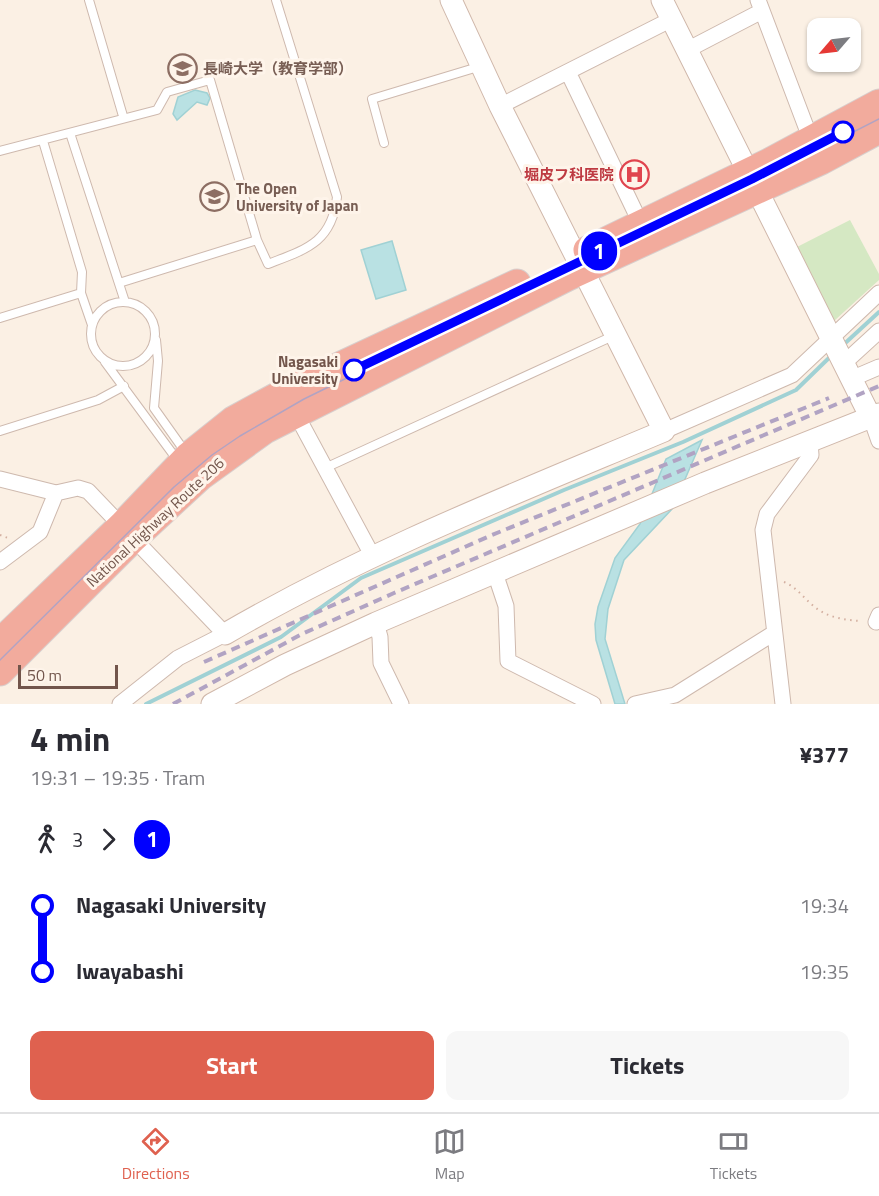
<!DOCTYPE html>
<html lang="en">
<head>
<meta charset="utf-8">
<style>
	:root { --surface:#fff; --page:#f7f7f7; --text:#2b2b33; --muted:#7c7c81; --line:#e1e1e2; --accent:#df614f }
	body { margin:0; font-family:"Titillium Web","Noto Sans JP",sans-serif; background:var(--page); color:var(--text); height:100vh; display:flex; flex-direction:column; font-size:22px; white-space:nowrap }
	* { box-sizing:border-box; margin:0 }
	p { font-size:20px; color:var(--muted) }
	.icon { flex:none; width:33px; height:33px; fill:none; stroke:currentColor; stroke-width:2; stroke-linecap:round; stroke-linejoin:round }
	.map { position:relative; height:704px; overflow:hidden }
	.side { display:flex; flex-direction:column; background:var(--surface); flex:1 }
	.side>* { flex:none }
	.badge { padding:0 12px; border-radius:20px; font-size:21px; line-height:39px }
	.needle { width:39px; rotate:242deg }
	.controls { position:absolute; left:807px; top:18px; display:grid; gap:12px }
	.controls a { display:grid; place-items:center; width:54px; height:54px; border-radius:12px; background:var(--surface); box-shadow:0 2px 4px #0004; font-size:30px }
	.scale { position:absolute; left:18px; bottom:15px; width:100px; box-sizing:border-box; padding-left:6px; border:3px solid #72554b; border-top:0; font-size:16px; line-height:21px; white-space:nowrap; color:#72554b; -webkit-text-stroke:4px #fef4ea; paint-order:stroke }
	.map>.badge { position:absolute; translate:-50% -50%; box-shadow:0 0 0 3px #fff }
	.legs { display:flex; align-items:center; gap:9px; height:66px; padding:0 30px; font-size:20px }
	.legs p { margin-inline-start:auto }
	.head { display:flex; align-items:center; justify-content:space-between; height:102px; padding:0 30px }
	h1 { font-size:33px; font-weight:700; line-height:45px }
	.action { display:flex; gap:12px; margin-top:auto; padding:12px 30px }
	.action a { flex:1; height:69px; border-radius:12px; background:var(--accent); color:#fff; font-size:24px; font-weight:700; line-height:69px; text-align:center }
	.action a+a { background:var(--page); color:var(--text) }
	ul { padding:0 30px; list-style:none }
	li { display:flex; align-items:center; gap:21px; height:66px; font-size:22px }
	li i { display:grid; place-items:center; width:9px; height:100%; margin:0 8px; background:currentColor }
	li i::after { content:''; width:15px; height:15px; margin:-8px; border:4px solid; border-radius:50%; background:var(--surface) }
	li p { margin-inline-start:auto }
	li:first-child i { background:linear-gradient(#0000 50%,currentColor 0) }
	li:last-child i { background:linear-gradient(currentColor 50%,#0000 0) }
	.menu { display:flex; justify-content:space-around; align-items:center; height:84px; border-top:2px solid var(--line); background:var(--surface); font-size:16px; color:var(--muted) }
	.menu a { display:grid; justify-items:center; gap:3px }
	.menu .selected { color:var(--accent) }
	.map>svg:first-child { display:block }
</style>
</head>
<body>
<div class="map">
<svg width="879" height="704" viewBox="0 0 879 704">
	<rect width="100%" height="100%" fill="#fbf0e4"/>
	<!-- green -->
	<path fill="#d5e8c3" d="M 850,220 L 879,274 L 879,280 L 834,321 L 797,247 Z"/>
	<!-- water -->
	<path fill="#b9e1e3" stroke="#a0d1d4" stroke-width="1.5" d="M 195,90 L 207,93 L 210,98 L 207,105 L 197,102 L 177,120 L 173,114 L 178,97 Z
		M 392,241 L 406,290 L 376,299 L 361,250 Z
		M 702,440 L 672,509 L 624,560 L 608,609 L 605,639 L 625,704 L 615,704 L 596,640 L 595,624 L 598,607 L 615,558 L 640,524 L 666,459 Z"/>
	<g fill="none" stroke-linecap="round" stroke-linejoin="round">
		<!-- stream -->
		<path stroke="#a0d1d4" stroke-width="4" d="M 842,346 L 879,312
			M 146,704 L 281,637 L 361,578 L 564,490 L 683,442 L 796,390 L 832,355"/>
		<defs>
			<path id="lane" d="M 89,0 L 123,116
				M 70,133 L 125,302
				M 43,141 L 82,272 L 81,293 L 92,325
				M 384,143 L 372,99 L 478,67
				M 0,151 L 157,110 L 167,92 L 210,80 L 257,240 L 119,283
				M 257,240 L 268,264 C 307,249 332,242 337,197 L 276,0
				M91 334a32 32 0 1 1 64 0a32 32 0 1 1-64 0Z
				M 0,318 L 81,293
				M 156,340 L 158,361 L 154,408 L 186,453
				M 105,362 L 178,461
				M 0,431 L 98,400 L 124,386
				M 325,468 L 613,336"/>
			<path id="street" d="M 758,0 L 811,140
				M 687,50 L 762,11
				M 568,72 L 640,222
				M 500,106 L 672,19
				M 843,364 L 879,331
				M 851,379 L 879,367
				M 296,414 L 372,555
				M 871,418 L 879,441
				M 664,431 L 792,375 L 879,293
				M 0,479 L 56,493 L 78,488 L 88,491 L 225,634 L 178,658 L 120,704
				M 0,562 L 40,532 L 56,493
				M 495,573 L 506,606 L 508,661 L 593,704
				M 876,622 L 879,615
				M 376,623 L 380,637 L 381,663 L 401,704
				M 635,704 L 675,695 L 774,633
				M 783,704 L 763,530 L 767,514 L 811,455 L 810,442"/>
			<path id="secondary" d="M 662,0 L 871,418
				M 225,634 C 366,552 514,494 664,431 L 500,106 L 451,0
				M 212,704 L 285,665 L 376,623 L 705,483 L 879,414"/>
			<path id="highway" d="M 587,250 L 769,162 L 879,103
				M 0,642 L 122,525 L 188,456 L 233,420 L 290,389 L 517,283
				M 0,672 L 134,538 L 200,477 L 265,430 L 568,277 L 821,161 L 879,130"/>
		</defs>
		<!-- lane casing -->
		<use href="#lane" stroke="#ceb9ae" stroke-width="10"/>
		<!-- street casing -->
		<use href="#street" stroke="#ceb9ae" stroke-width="17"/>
		<!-- secondary casing -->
		<use href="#secondary" stroke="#d0b8ab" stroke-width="23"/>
		<!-- highway casing -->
		<use href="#highway" stroke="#d8cfcd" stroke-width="29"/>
		<!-- path -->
		<path stroke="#d3afa0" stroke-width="2" stroke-dasharray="1.5 4.5" stroke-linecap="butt" d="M 0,535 L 8,538
			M 784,582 C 797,587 805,600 816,608 C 829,618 846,620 861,621"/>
		<!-- lane -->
		<use href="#lane" stroke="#fff" stroke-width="8"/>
		<!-- street -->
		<use href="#street" stroke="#fff" stroke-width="15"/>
		<!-- secondary -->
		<use href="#secondary" stroke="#fff" stroke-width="21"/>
		<!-- highway -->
		<use href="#highway" stroke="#f2ab9d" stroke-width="27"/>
		<!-- tram -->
		<path stroke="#b1a3c3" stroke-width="1.5" d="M 0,660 L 174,487 L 212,455 L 240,436 L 304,399 L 596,256 L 773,173 L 879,119"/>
		<!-- rail -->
		<path stroke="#b1a3c3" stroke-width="4" stroke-dasharray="9 6" stroke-linecap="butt" d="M 204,662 L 492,535 L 829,398
			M 173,704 L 302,634 L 394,593 L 879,386"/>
	</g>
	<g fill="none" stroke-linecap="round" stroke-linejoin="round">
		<defs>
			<path id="line-1" d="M 354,370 L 752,179 L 843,132"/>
		</defs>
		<!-- line-1 casing -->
		<use href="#line-1" stroke="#fff" stroke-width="14"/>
		<!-- line-1 -->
		<use href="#line-1" stroke="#00f" stroke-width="9"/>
	</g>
	<!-- icons -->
	<defs>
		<symbol id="university-ring" viewBox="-11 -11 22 22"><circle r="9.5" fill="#fef4ea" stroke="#8d6e63" stroke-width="1.5"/><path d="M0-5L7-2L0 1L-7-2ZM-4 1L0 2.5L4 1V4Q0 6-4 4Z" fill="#8d6e63"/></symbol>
		<symbol id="hospital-ring" viewBox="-11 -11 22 22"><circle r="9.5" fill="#fef4ea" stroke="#e0444e" stroke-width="1.5"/><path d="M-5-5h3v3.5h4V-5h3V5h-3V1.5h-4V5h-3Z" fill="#e0444e"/></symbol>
	</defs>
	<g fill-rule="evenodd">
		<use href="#university-ring" x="166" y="52" width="33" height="33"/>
		<use href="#hospital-ring" x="618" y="158" width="33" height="33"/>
		<use href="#university-ring" x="198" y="180" width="33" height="33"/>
	</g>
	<!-- markers -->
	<g fill="#fff" stroke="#00f" stroke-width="3">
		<circle cx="843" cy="132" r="10"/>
		<circle cx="354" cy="370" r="10"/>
	</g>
	<g text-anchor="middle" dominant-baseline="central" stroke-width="6" stroke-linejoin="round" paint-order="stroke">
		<!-- education labels -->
		<g font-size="15" font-weight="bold" fill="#785e54" stroke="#fef4ea" text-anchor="start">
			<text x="203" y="68">長崎大学（教育学部）</text>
			<text x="236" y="188">The Open<tspan x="236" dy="17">University of Japan</tspan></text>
		</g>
		<!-- health labels -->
		<g font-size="15" font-weight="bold" fill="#be3a42" stroke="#fef4ea" text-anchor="end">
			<text x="614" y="174">堀皮フ科医院</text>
		</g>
		<!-- stop labels -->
		<g font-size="15" font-weight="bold" fill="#72554b" stroke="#fef4ea" text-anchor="end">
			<text x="338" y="361">Nagasaki<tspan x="338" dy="17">University</tspan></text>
		</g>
		<!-- street labels -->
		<g font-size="15" fill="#72554b" stroke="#fef4ea">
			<text transform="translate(155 522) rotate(-43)">National Highway Route 206</text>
		</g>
	</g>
</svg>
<div class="controls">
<a><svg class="needle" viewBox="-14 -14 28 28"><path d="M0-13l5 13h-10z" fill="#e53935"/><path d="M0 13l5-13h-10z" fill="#7c7c81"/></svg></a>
</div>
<div class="scale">50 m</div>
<b class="badge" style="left:599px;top:251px;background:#00f;color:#fff">1</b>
</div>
<section class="side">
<div class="head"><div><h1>4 min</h1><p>19:31 – 19:35 · Tram</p></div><b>¥377</b></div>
<div class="legs"><svg class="icon" aria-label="walk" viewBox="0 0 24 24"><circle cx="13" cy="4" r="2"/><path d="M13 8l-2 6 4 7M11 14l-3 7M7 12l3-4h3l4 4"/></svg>3<svg class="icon" aria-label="forward" viewBox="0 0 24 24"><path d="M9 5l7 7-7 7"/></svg><b class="badge" style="background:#00f;color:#fff">1</b></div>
<ul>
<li><i style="color:#00f"></i><b>Nagasaki University</b><p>19:34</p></li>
<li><i style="color:#00f"></i><b>Iwayabashi</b><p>19:35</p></li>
</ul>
<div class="action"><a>Start</a><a>Tickets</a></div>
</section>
<nav class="menu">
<a class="selected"><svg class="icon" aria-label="directions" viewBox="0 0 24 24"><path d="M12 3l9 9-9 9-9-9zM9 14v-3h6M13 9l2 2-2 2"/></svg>Directions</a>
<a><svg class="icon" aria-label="map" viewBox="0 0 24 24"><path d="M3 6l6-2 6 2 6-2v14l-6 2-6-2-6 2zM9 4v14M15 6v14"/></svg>Map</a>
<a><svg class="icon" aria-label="tickets" viewBox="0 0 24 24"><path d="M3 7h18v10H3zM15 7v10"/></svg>Tickets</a>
</nav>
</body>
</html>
